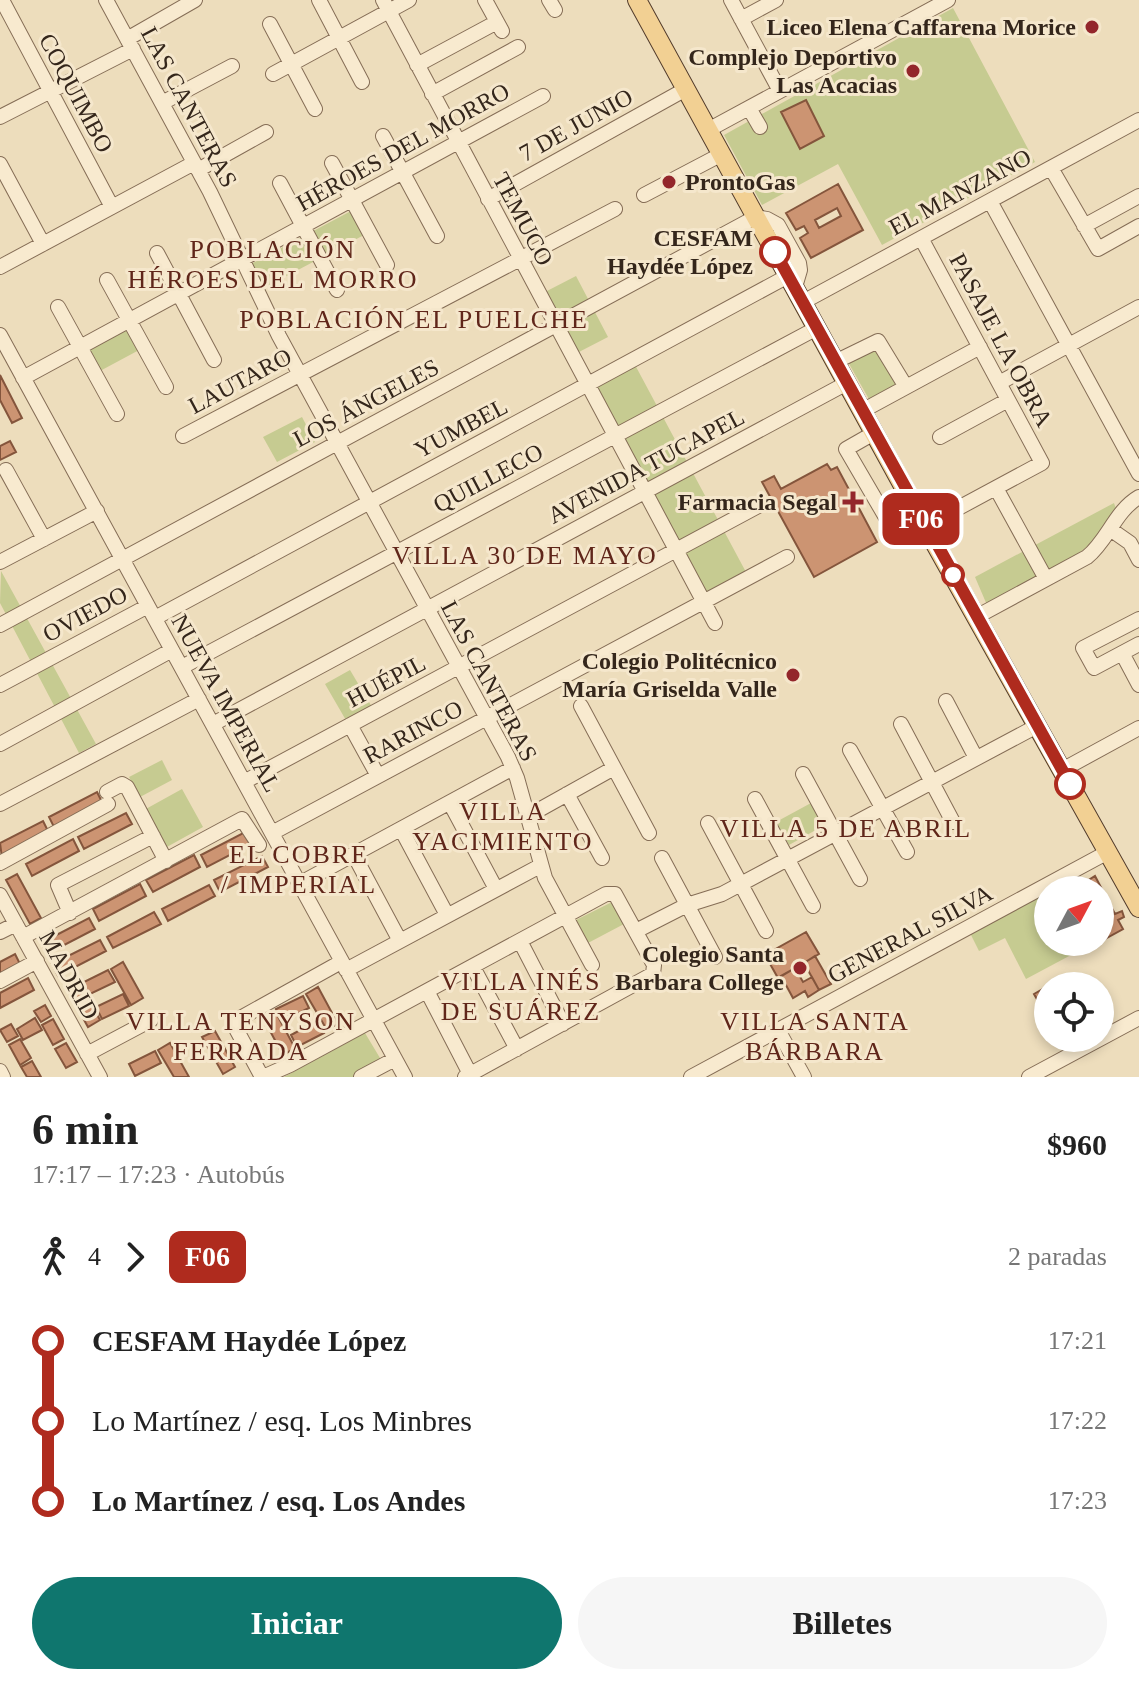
<!DOCTYPE html>
<html lang="es">
<head>
<meta charset="utf-8">
<style>
	:root { --surface:#fff; --page:#f6f6f6; --text:#222; --muted:#767676; --accent:#0f766e }
	body { margin:0; font-family:Georgia,serif; background:var(--page); color:var(--text); height:100vh; display:flex; flex-direction:column; font-size:30px; white-space:nowrap }
	* { box-sizing:border-box; margin:0 }
	p { font-size:26px; color:var(--muted) }
	.icon { flex:none; width:44px; height:44px; fill:none; stroke:currentColor; stroke-width:2; stroke-linecap:round; stroke-linejoin:round }
	.map { position:relative; height:1077px; overflow:hidden }
	.drawer { display:flex; flex-direction:column; background:var(--surface); flex:1 }
	.drawer>* { flex:none }
	.badge { padding:0 16px; border-radius:12px; font-size:28px; line-height:52px }
	.needle { width:52px; rotate:49deg }
	.tools { position:absolute; left:1034px; top:876px; display:grid; gap:16px }
	.tools a { display:grid; place-items:center; width:80px; height:80px; border-radius:50%; background:var(--surface); box-shadow:0 4px 12px #0003; font-size:40px }
	.map>.badge { position:absolute; translate:-50% -50%; box-shadow:0 0 0 4px #fff }
	.legs { display:flex; align-items:center; gap:12px; height:88px; padding:0 32px; font-size:26px }
	.legs p { margin-inline-start:auto }
	.headline { display:flex; align-items:center; justify-content:space-between; height:136px; padding:0 32px }
	h1 { font-size:44px; font-weight:700; line-height:60px }
	.action { display:flex; gap:16px; margin-top:auto; padding:16px 32px }
	.action a { flex:1; height:92px; border-radius:48px; background:var(--accent); color:#fff; font-size:32px; font-weight:700; line-height:92px; text-align:center }
	.action a+a { background:var(--page); color:var(--text) }
	ul { padding:0 32px; list-style:none }
	li { display:flex; align-items:center; gap:28px; height:80px; font-size:30px }
	li i { display:grid; place-items:center; width:12px; height:100%; margin:0 10px; background:currentColor }
	li i::after { content:''; width:20px; height:20px; margin:-10px; border:6px solid; border-radius:50%; background:var(--surface) }
	li p { margin-inline-start:auto }
	li:first-child i { background:linear-gradient(#0000 50%,currentColor 0) }
	li:last-child i { background:linear-gradient(currentColor 50%,#0000 0) }
	.map>svg:first-child { display:block }
</style>
</head>
<body>
<div class="map">
<svg width="1139" height="1077" viewBox="0 0 1139 1077">
	<rect width="100%" height="100%" fill="#edddbc"/>
	<!-- green -->
	<path fill="#c6cb91" d="M 953,8 L 1035,162 L 882,245 L 838,164 L 762,205 L 724,135 Z
		M 351,211 L 364,235 L 264,288 L 251,264 Z
		M 576,276 L 608,337 L 577,353 L 545,292 Z
		M 129,328 L 141,349 L 100,371 L 89,350 Z
		M 876,345 L 899,384 L 870,401 L 848,362 Z
		M 634,363 L 747,574 L 706,596 L 590,387 Z
		M 302,417 L 315,442 L 277,462 L 263,437 Z
		M 1114,503 L 1116,509 C 1105,550 1024,585 987,605 L 975,577 Z
		M 1,571 L 96,744 L 79,753 L 0,603 Z
		M 350,670 L 372,707 L 347,722 L 325,684 Z
		M 162,760 L 172,780 L 140,797 L 129,777 Z
		M 182,789 L 203,827 L 165,848 L 144,810 Z
		M 811,803 L 823,826 L 789,845 L 776,822 Z
		M 1039,894 L 1048,912 L 1048,942 L 1064,942 L 1071,955 L 1026,979 L 1005,938 L 979,951 L 969,931 Z
		M 612,902 L 624,924 L 588,943 L 576,920 Z
		M 365,1033 L 383,1063 L 357,1077 L 284,1077 Z"/>
	<!-- building -->
	<path fill="#cc9472" stroke="#84553c" stroke-width="2" fill-rule="evenodd" d="M 806,100 L 824,136 L 800,149 L 781,112 Z
		M 838,184 L 863,230 L 811,258 L 800,238 L 808,233 L 804,226 L 796,230 L 786,213 ZM 837,208 L 841,216 L 819,228 L 815,220 Z
		M 0,375 L 22,418 L 12,423 L 0,400 Z
		M 10,441 L 16,452 L 0,460 L 0,446 Z
		M 827,464 L 831,470 L 837,467 L 877,542 L 814,577 L 762,482 L 774,476 L 781,489 Z
		M 97,792 L 103,804 L 55,829 L 49,817 Z
		M 126,813 L 132,824 L 84,849 L 78,837 Z
		M 43,821 L 49,833 L 2,858 L 0,843 Z
		M 249,830 L 255,842 L 207,867 L 201,855 Z
		M 73,839 L 79,851 L 32,876 L 26,864 Z
		M 194,855 L 200,867 L 153,892 L 146,880 Z
		M 262,856 L 268,867 L 220,892 L 214,880 Z
		M 17,874 L 41,918 L 30,924 L 6,880 Z
		M 1095,876 L 1115,914 L 1122,911 L 1124,917 L 1118,920 L 1123,929 L 1105,939 L 1100,930 L 1100,923 L 1103,921 L 1100,915 L 1100,890 L 1073,890 Z
		M 140,884 L 146,896 L 99,921 L 93,909 Z
		M 209,885 L 215,896 L 168,921 L 162,909 Z
		M 154,912 L 161,924 L 113,948 L 107,937 Z
		M 89,918 L 95,929 L 47,954 L 41,943 Z
		M 806,932 L 819,954 L 778,978 L 765,955 Z
		M 100,940 L 106,951 L 58,976 L 52,964 Z
		M 15,954 L 21,966 L 0,977 L 0,962 Z
		M 815,956 L 831,984 L 819,990 L 804,963 Z
		M 123,962 L 143,998 L 131,1005 L 111,969 Z
		M 795,968 L 803,982 L 812,977 L 819,990 L 808,997 L 805,991 L 793,998 L 781,976 Z
		M 108,970 L 115,982 L 88,995 L 82,983 Z
		M 28,978 L 34,990 L 0,1008 L 0,993 Z
		M 80,984 L 100,1020 L 88,1027 L 68,991 Z
		M 1048,986 L 1048,1018 L 1034,994 Z
		M 318,987 L 338,1024 L 327,1030 L 306,994 Z
		M 123,994 L 129,1006 L 102,1019 L 96,1007 Z
		M 303,996 L 309,1008 L 282,1021 L 276,1009 Z
		M 45,1005 L 51,1016 L 41,1022 L 34,1011 Z
		M 275,1011 L 295,1048 L 283,1055 L 263,1018 Z
		M 35,1018 L 42,1030 L 23,1040 L 17,1029 Z
		M 53,1019 L 64,1039 L 53,1045 L 42,1025 Z
		M 317,1021 L 324,1033 L 297,1047 L 291,1035 Z
		M 11,1024 L 18,1036 L 7,1042 L 0,1030 Z
		M 215,1031 L 235,1067 L 223,1074 L 202,1037 Z
		M 20,1039 L 31,1058 L 20,1065 L 9,1045 Z
		M 66,1043 L 77,1062 L 66,1068 L 55,1049 Z
		M 170,1043 L 189,1077 L 174,1077 L 158,1050 Z
		M 155,1051 L 161,1063 L 135,1076 L 129,1064 Z
		M 32,1061 L 41,1077 L 27,1077 L 21,1067 Z"/>
	<g fill="none" stroke-linecap="round" stroke-linejoin="round">
		<defs>
			<path id="minor" d="M 2,0 L 112,207
				M 106,0 L 210,192 L 279,336 L 508,757 L 517,778 L 545,878 L 592,965
				M 319,0 L 362,82
				M 383,0 L 715,623
				M 485,0 L 502,31
				M 549,0 L 555,10
				M 731,0 L 780,91
				M 741,19 L 776,0
				M 270,24 L 315,109
				M 127,39 L 195,0
				M 417,65 L 497,22
				M 273,74 L 409,0
				M 432,94 L 518,47
				M 162,103 L 232,66
				M 749,108 L 760,127
				M 0,117 L 133,49
				M 708,130 L 948,0
				M 383,136 L 437,236
				M 332,163 L 387,265
				M 0,164 L 43,244
				M 1051,168 L 1098,249 L 1139,226
				M 198,170 L 266,132
				M 280,183 L 337,290
				M 644,195 L 722,154
				M 488,199 L 686,89
				M 990,201 L 1139,474
				M 1084,226 L 1139,196
				M 921,238 L 1042,463 L 925,526
				M 157,253 L 214,360
				M 0,267 L 194,163
				M 107,280 L 166,387
				M 803,302 L 1139,120
				M 58,307 L 117,414
				M 0,335 L 405,1077
				M 835,362 L 878,341 L 906,387
				M 23,378 L 543,96
				M 999,383 L 1139,307
				M 862,411 L 980,347
				M 874,433 L 846,449 L 888,521
				M 183,436 L 615,209
				M 940,437 L 1008,400
				M 6,470 L 44,539
				M 996,488 L 1046,579
				M 1110,529 L 1130,543 L 1139,560
				M 0,562 L 97,511
				M 976,617 L 1087,557 C 1108,540 1115,511 1139,497
				M 155,618 L 788,276
				M 1139,619 L 1083,648 L 1094,668 L 1139,644
				M 0,625 L 756,217 L 767,219 L 778,225 L 799,263 L 800,270 L 795,287
				M 1122,653 L 1139,685
				M 182,667 L 817,328
				M 0,685 L 148,606
				M 946,701 L 976,758
				M 581,706 L 649,833
				M 213,724 L 847,383
				M 901,724 L 953,822
				M 350,725 L 378,776
				M 0,744 L 172,650
				M 850,750 L 907,852
				M 1062,770 L 1139,728
				M 803,774 L 860,879
				M 244,782 L 760,505
				M 107,792 L 122,784 L 127,787 L 166,861
				M 567,794 L 602,858
				M 755,799 L 813,906
				M 450,803 L 496,889
				M 0,804 L 199,699
				M 528,816 L 614,768
				M 708,823 L 766,931
				M 401,829 L 447,915
				M 272,833 L 787,557
				M 354,855 L 400,941
				M 662,858 L 715,957
				M 0,863 L 108,804
				M 299,884 L 513,768
				M 0,895 L 100,1077
				M 70,913 L 58,885 L 153,836
				M 636,931 L 687,905 L 722,894 L 1037,726
				M 0,932 L 16,924
				M 23,937 L 242,819 L 259,845
				M 520,941 L 563,1024
				M 473,967 L 517,1049
				M 346,970 L 540,866
				M 0,981 L 37,961
				M 427,991 L 470,1074
				M 778,1030 L 804,1077
				M 87,1054 L 151,1020
				M 0,1071 L 3,1077
				M 262,1077 L 234,1025 L 235,1021 L 341,962
				M 263,1077 L 290,1065 L 606,894 L 615,894 L 654,965 L 653,974 L 465,1077
				M 361,1077 L 395,1059
				M 691,1077 L 1108,852
				M 1029,1077 L 1139,1018"/>
			<path id="major" d="M 637,0 L 925,526 L 1139,908"/>
		</defs>
		<!-- minor casing -->
		<use href="#minor" stroke="#856d56" stroke-width="16"/>
		<!-- major casing -->
		<use href="#major" stroke="#523b2b" stroke-width="20"/>
		<!-- minor -->
		<use href="#minor" stroke="#f8eacf" stroke-width="14"/>
		<!-- major -->
		<use href="#major" stroke="#f2d093" stroke-width="18"/>
	</g>
	<g fill="none" stroke-linecap="round" stroke-linejoin="round">
		<defs>
			<path id="line-1" d="M 775,252 L 1070,784"/>
		</defs>
		<!-- line-1 casing -->
		<use href="#line-1" stroke="#fff" stroke-width="18"/>
		<!-- line-1 -->
		<use href="#line-1" stroke="#af2b1e" stroke-width="12"/>
	</g>
	<!-- markers -->
	<g fill="#93262b" stroke="#f5e7cc" stroke-width="3">
		<circle cx="1092" cy="27" r="8"/>
		<circle cx="913" cy="71" r="8"/>
		<circle cx="669" cy="182" r="8"/>
		<path d="M849 490h8v8h8v8h-8v8h-8v-8h-8v-8h8z"/>
		<circle cx="793" cy="675" r="8"/>
		<circle cx="800" cy="968" r="8"/>
	</g>
	<g fill="#fff" stroke="#af2b1e" stroke-width="4">
		<circle cx="775" cy="252" r="14"/>
		<circle cx="953" cy="575" r="10"/>
		<circle cx="1070" cy="784" r="14"/>
	</g>
	<g text-anchor="middle" dominant-baseline="central" stroke-width="6" stroke-linejoin="round" paint-order="stroke">
		<!-- poi labels -->
		<g font-size="24" font-weight="bold" fill="#34261b" stroke="#f5e7cc" text-anchor="end">
			<text x="1076" y="27">Liceo Elena Caffarena Morice</text>
			<text x="897" y="57">Complejo Deportivo<tspan x="897" dy="28">Las Acacias</tspan></text>
			<text x="685" y="182" text-anchor="start">ProntoGas</text>
			<text x="837" y="502">Farmacia Segal</text>
			<text x="777" y="661">Colegio Politécnico<tspan x="777" dy="28">María Griselda Valle</tspan></text>
			<text x="784" y="954">Colegio Santa<tspan x="784" dy="28">Barbara College</tspan></text>
		</g>
		<!-- street labels -->
		<g font-size="24" fill="#34261b" stroke="#f5e7cc">
			<text transform="translate(76 93) rotate(62)">COQUIMBO</text>
			<text transform="translate(189 107) rotate(62)">LAS CANTERAS</text>
			<text transform="translate(576 125) rotate(-29)">7 DE JUNIO</text>
			<text transform="translate(403 147) rotate(-29)">HÉROES DEL MORRO</text>
			<text transform="translate(960 192) rotate(-28)">EL MANZANO</text>
			<text transform="translate(523 219) rotate(62)">TEMUCO</text>
			<text transform="translate(1001 340) rotate(62)">PASAJE LA OBRA</text>
			<text transform="translate(240 381) rotate(-28)">LAUTARO</text>
			<text transform="translate(366 403) rotate(-28)">LOS ÁNGELES</text>
			<text transform="translate(461 428) rotate(-28)">YUMBEL</text>
			<text transform="translate(646 466) rotate(-28)">AVENIDA TUCAPEL</text>
			<text transform="translate(488 478) rotate(-28)">QUILLECO</text>
			<text transform="translate(85 614) rotate(-28)">OVIEDO</text>
			<text transform="translate(386 681) rotate(-28)">HUÉPIL</text>
			<text transform="translate(489 681) rotate(62)">LAS CANTERAS</text>
			<text transform="translate(226 703) rotate(61)">NUEVA IMPERIAL</text>
			<text transform="translate(413 732) rotate(-28)">RARINCO</text>
			<text transform="translate(910 934) rotate(-28)">GENERAL SILVA</text>
			<text transform="translate(69 975) rotate(61)">MADRID</text>
		</g>
		<!-- stop labels -->
		<g font-size="24" font-weight="bold" fill="#34261b" stroke="#f5e7cc" text-anchor="end">
			<text x="753" y="238">CESFAM<tspan x="753" dy="28">Haydée López</tspan></text>
		</g>
		<!-- neighbourhood labels -->
		<g font-size="26" letter-spacing="2" fill="#60261a" stroke="#f5e7cc">
			<text x="273" y="249">POBLACIÓN<tspan x="273" dy="30">HÉROES DEL MORRO</tspan></text>
			<text x="414" y="319">POBLACIÓN EL PUELCHE</text>
			<text x="525" y="555">VILLA 30 DE MAYO</text>
			<text x="503" y="811">VILLA<tspan x="503" dy="30">YACIMIENTO</tspan></text>
			<text x="846" y="828">VILLA 5 DE ABRIL</text>
			<text x="299" y="854">EL COBRE<tspan x="299" dy="30">/ IMPERIAL</tspan></text>
			<text x="521" y="981">VILLA INÉS<tspan x="521" dy="30">DE SUÁREZ</tspan></text>
			<text x="241" y="1021">VILLA TENYSON<tspan x="241" dy="30">FERRADA</tspan></text>
			<text x="815" y="1021">VILLA SANTA<tspan x="815" dy="30">BÁRBARA</tspan></text>
		</g>
	</g>
</svg>
<div class="tools">
<a><svg class="needle" viewBox="-14 -14 28 28"><path d="M0-13l5 13h-10z" fill="#e53935"/><path d="M0 13l5-13h-10z" fill="#767676"/></svg></a>
<a><svg class="icon" aria-label="locate" viewBox="0 0 24 24"><circle cx="12" cy="12" r="6"/><path d="M12 2v4M12 18v4M2 12h4M18 12h4"/></svg></a>
</div>
<b class="badge" style="left:921px;top:519px;background:#af2b1e;color:#fff">F06</b>
</div>
<section class="drawer">
<div class="headline"><div><h1>6 min</h1><p>17:17 – 17:23 · Autobús</p></div><b>$960</b></div>
<div class="legs"><svg class="icon" aria-label="walk" viewBox="0 0 24 24"><circle cx="13" cy="4" r="2"/><path d="M13 8l-2 6 4 7M11 14l-3 7M7 12l3-4h3l4 4"/></svg>4<svg class="icon" aria-label="forward" viewBox="0 0 24 24"><path d="M9 5l7 7-7 7"/></svg><b class="badge" style="background:#af2b1e;color:#fff">F06</b><p>2 paradas</p></div>
<ul>
<li><i style="color:#af2b1e"></i><b>CESFAM Haydée López</b><p>17:21</p></li>
<li><i style="color:#af2b1e"></i><span>Lo Martínez / esq. Los Minbres</span><p>17:22</p></li>
<li><i style="color:#af2b1e"></i><b>Lo Martínez / esq. Los Andes</b><p>17:23</p></li>
</ul>
<div class="action"><a>Iniciar</a><a>Billetes</a></div>
</section>
</body>
</html>
